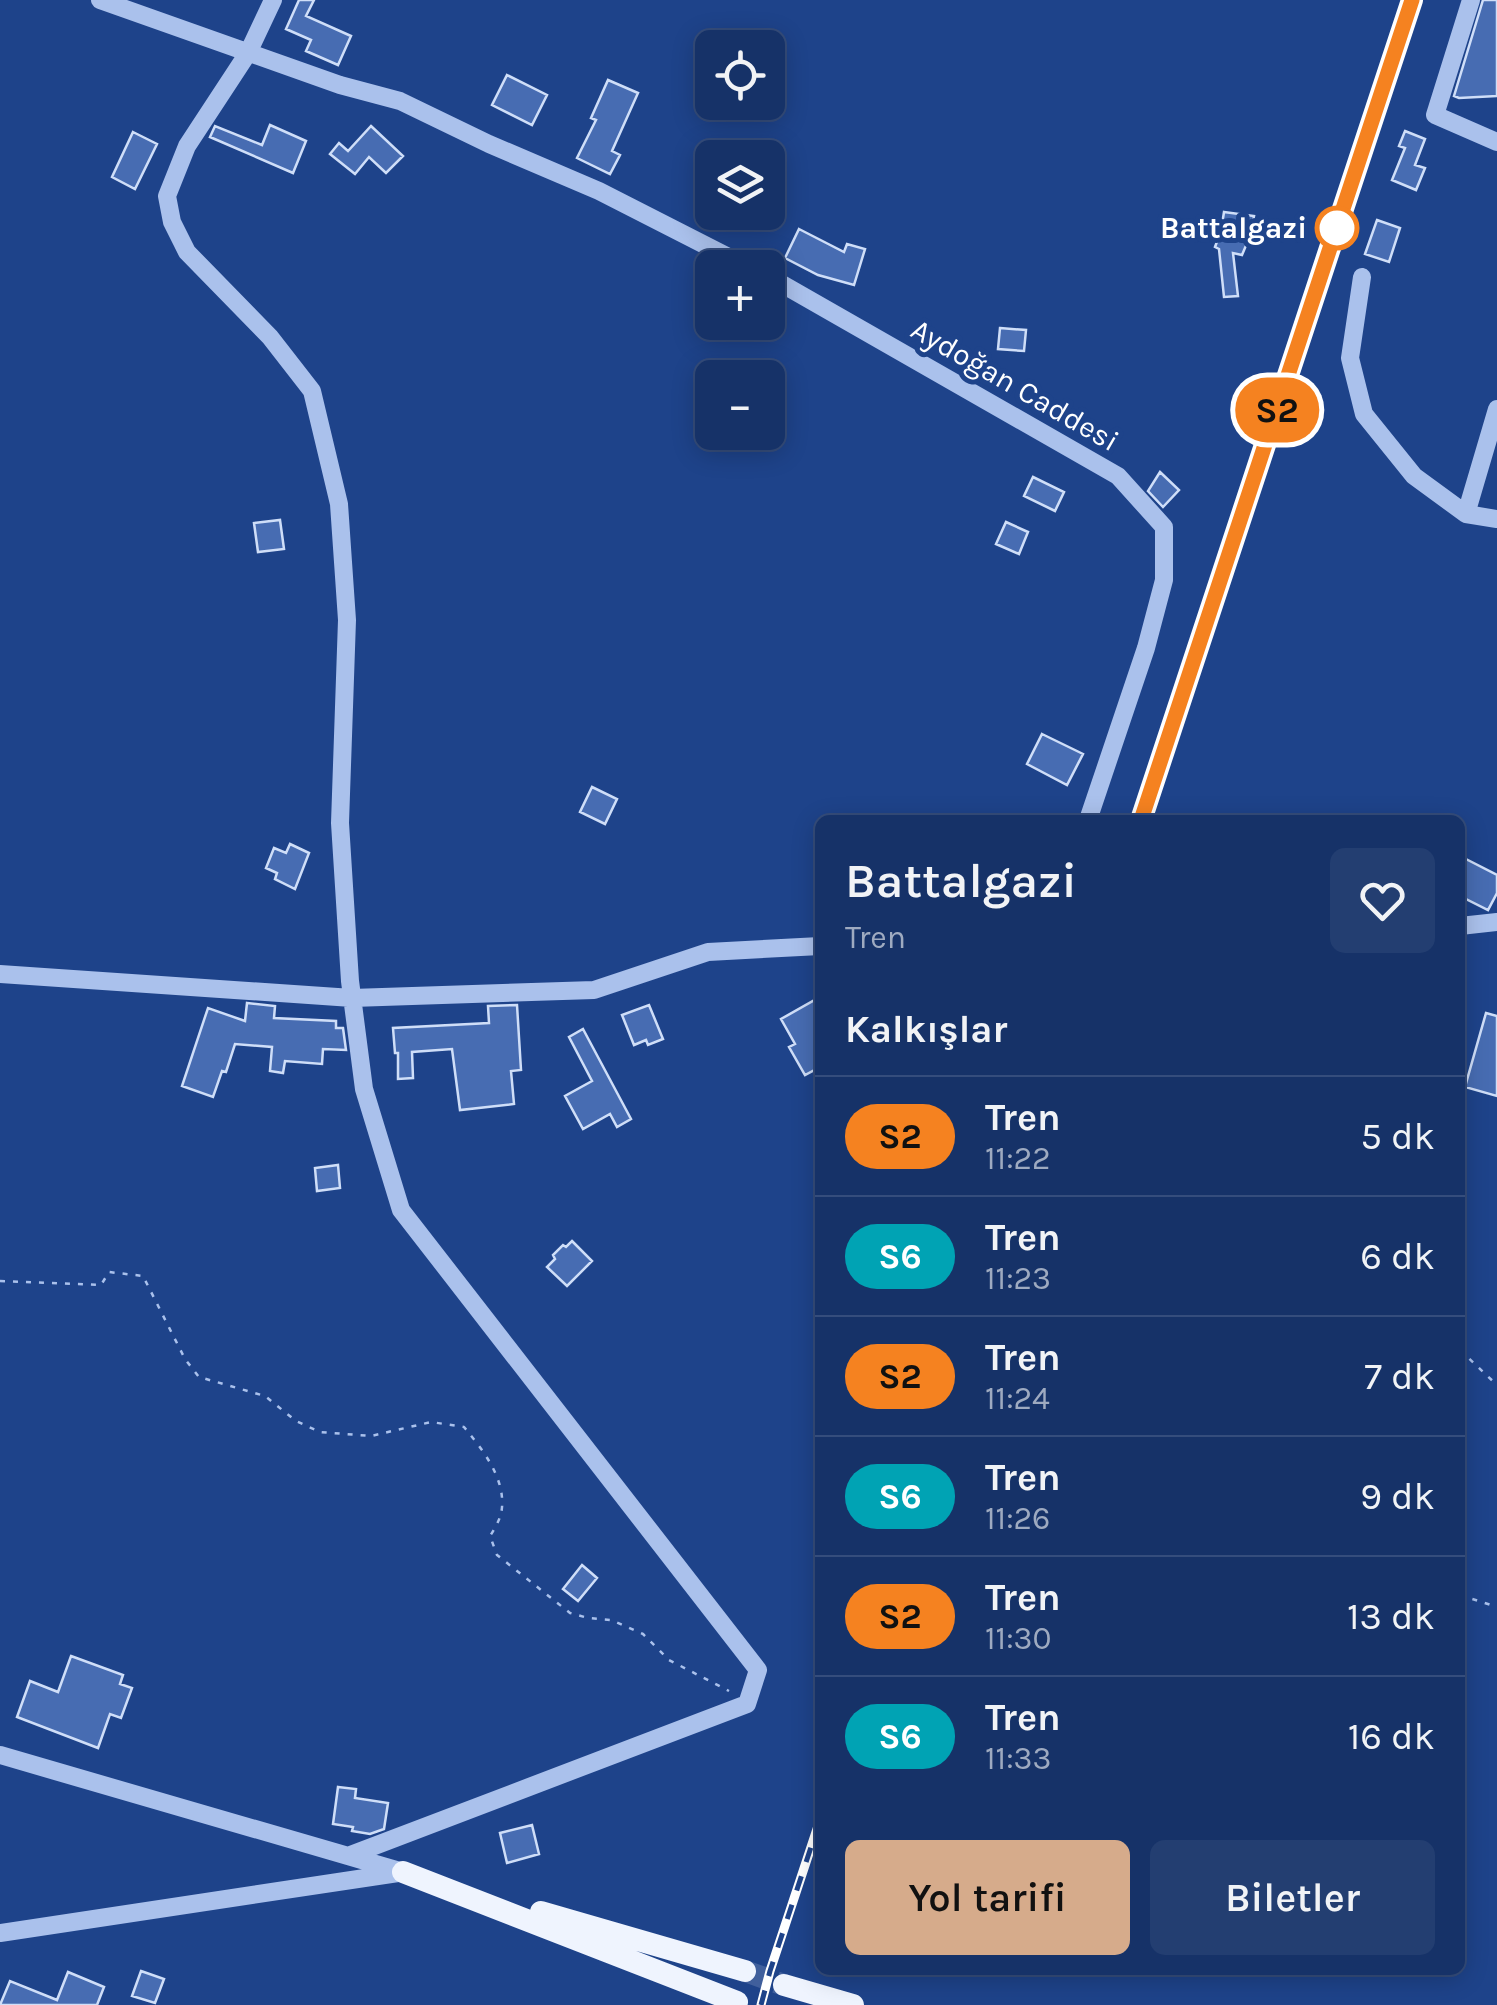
<!DOCTYPE html>
<html lang="tr">
<head>
<meta charset="utf-8">
<style>
	:root { --surface:#163268; --page:#233e71; --text:#f1f3f6; --muted:#9eaac0; --line:#354d7c; --accent:#d6ab8b }
	body { margin:0; font-family:Karla,sans-serif; background:var(--page); color:var(--text); height:100vh; display:flex; flex-direction:column; font-size:38px; white-space:nowrap }
	* { box-sizing:border-box; margin:0 }
	p { font-size:32px; color:var(--muted) }
	.icon { flex:none; width:55px; height:55px; fill:none; stroke:currentColor; stroke-width:2; stroke-linecap:round; stroke-linejoin:round }
	.map { position:relative; flex:1; overflow:hidden }
	.sheet { position:absolute; left:815px; top:815px; width:650px; height:1160px; display:flex; flex-direction:column; background:var(--surface); border-radius:15px; box-shadow:0 5px 25px #0003,0 0 0 2px var(--line) }
	.sheet>* { flex:none }
	.badge { padding:0 20px; border-radius:32px; font-size:35px; line-height:65px }
	.buttons { position:absolute; left:695px; top:30px; display:grid; gap:20px }
	.buttons a { display:grid; place-items:center; width:90px; height:90px; border-radius:15px; background:var(--surface); box-shadow:0 5px 25px #0003,0 0 0 2px var(--line); font-size:50px }
	.map>.badge { position:absolute; translate:-50% -50%; box-shadow:0 0 0 5px #fff }
	h2 { padding:0 30px; font-size:38px; line-height:90px }
	.round { display:grid; place-items:center; flex:none; width:105px; height:105px; border-radius:15px; background:var(--page) }
	.overview { display:flex; align-items:center; justify-content:space-between; height:170px; padding:0 30px }
	h1 { font-size:48px; font-weight:600; line-height:75px }
	.action { display:flex; gap:20px; margin-top:auto; padding:20px 30px }
	.action a { flex:1; height:115px; border-radius:15px; background:var(--accent); color:#111; font-size:40px; font-weight:600; line-height:115px; text-align:center }
	.action a+a { background:var(--page); color:var(--text) }
	ul { padding:0; list-style:none }
	li { display:flex; align-items:center; gap:30px; height:120px; padding:0 30px; border-top:2px solid var(--line) }
	li div { flex:1 }
	li b { display:block; font-size:38px }
	li em { font-style:normal }
	li .badge { min-width:110px; font-weight:700; text-align:center }
	.map>svg:first-child { display:block }
</style>
</head>
<body>
<div class="map">
<svg width="1497" height="2005" viewBox="0 0 1497 2005">
	<rect width="100%" height="100%" fill="#1e438a"/>
	<!-- building -->
	<path fill="#476cb2" stroke="#cfdef8" stroke-width="2.5" d="M 299,0 L 314,0 L 306,16 L 351,36 L 338,65 L 306,51 L 311,40 L 286,29 Z
		M 1483,0 L 1497,0 L 1497,96 L 1459,98 L 1454,96 Z
		M 507,75 L 547,95 L 532,125 L 492,105 Z
		M 608,80 L 638,93 L 612,151 L 620,155 L 610,174 L 577,158 L 596,120 L 591,118 Z
		M 270,125 L 306,141 L 293,173 L 210,137 L 215,126 L 262,145 Z
		M 371,126 L 403,156 L 386,173 L 369,157 L 355,174 L 330,154 L 339,143 L 348,151 Z
		M 1405,131 L 1425,139 L 1415,165 L 1425,168 L 1416,190 L 1392,180 L 1405,148 L 1399,146 Z
		M 133,132 L 157,144 L 135,189 L 112,177 Z
		M 1224,212 L 1254,216 L 1250,236 L 1242,255 L 1233,253 L 1238,296 L 1224,297 L 1219,249 L 1215,247 L 1221,231 Z
		M 1377,220 L 1400,228 L 1389,262 L 1365,254 Z
		M 799,229 L 844,252 L 847,244 L 865,249 L 854,285 L 818,275 L 785,258 Z
		M 1000,328 L 1026,330 L 1024,351 L 998,349 Z
		M 1160,472 L 1179,490 L 1163,507 L 1148,491 Z
		M 1033,477 L 1064,492 L 1055,511 L 1024,496 Z
		M 280,520 L 284,549 L 258,552 L 254,523 Z
		M 1006,522 L 1028,532 L 1019,554 L 996,544 Z
		M 1042,734 L 1083,754 L 1067,785 L 1027,764 Z
		M 592,787 L 617,799 L 605,824 L 580,812 Z
		M 290,844 L 309,853 L 295,889 L 275,879 L 277,873 L 266,868 L 274,848 L 286,853 Z
		M 1460,856 L 1497,875 L 1497,893 L 1488,910 L 1460,896 Z
		M 820,997 L 820,1067 L 805,1075 L 789,1047 L 795,1044 L 781,1019 Z
		M 247,1003 L 275,1006 L 274,1018 L 336,1021 L 336,1028 L 343,1028 L 346,1050 L 323,1049 L 322,1064 L 285,1061 L 283,1073 L 270,1071 L 272,1047 L 235,1044 L 226,1072 L 222,1071 L 213,1097 L 182,1086 L 208,1008 L 245,1021 Z
		M 517,1005 L 521,1070 L 511,1071 L 514,1104 L 460,1110 L 452,1049 L 412,1052 L 413,1078 L 398,1079 L 398,1053 L 395,1053 L 393,1028 L 489,1023 L 488,1006 Z
		M 649,1005 L 663,1039 L 648,1045 L 646,1040 L 634,1045 L 622,1015 Z
		M 1486,1013 L 1497,1016 L 1497,1096 L 1465,1087 Z
		M 583,1029 L 631,1119 L 617,1127 L 610,1114 L 583,1129 L 565,1096 L 592,1081 L 569,1037 Z
		M 338,1165 L 340,1188 L 317,1191 L 315,1168 Z
		M 572,1241 L 592,1261 L 567,1286 L 547,1267 L 555,1259 L 553,1255 L 563,1245 L 566,1247 Z
		M 582,1565 L 597,1578 L 578,1601 L 563,1589 Z
		M 71,1656 L 123,1675 L 120,1684 L 132,1688 L 121,1718 L 110,1714 L 98,1748 L 17,1717 L 30,1681 L 58,1692 Z
		M 338,1787 L 356,1789 L 355,1798 L 388,1803 L 384,1829 L 370,1834 L 352,1831 L 353,1827 L 333,1824 Z
		M 532,1825 L 539,1854 L 507,1863 L 500,1833 Z
		M 141,1971 L 164,1979 L 155,2003 L 132,1996 Z
		M 68,1972 L 104,1987 L 97,2005 L 0,2005 L 10,1981 L 57,2000 Z"/>
	<g fill="none" stroke-linecap="round" stroke-linejoin="round">
		<!-- major-tunnel -->
		<path stroke="#405f9c" stroke-width="22" stroke-dasharray="22 11" stroke-linecap="butt" d="M 745,1971 L 784,1985"/>
		<!-- path -->
		<path stroke="#aac1ec" stroke-width="2.5" stroke-dasharray="5 8" stroke-linecap="butt" d="M 0,1281 L 101,1285 L 109,1272 L 143,1276 L 185,1359 L 199,1377 L 265,1396 L 296,1421 L 320,1432 L 371,1436 L 431,1422 L 464,1427 C 483,1450 508,1481 501,1514 C 499,1521 494,1530 490,1536 L 497,1555 L 570,1613 L 588,1618 L 611,1620 L 643,1634 L 669,1660 L 729,1691
			M 1460,1350 L 1497,1385
			M 1460,1595 L 1497,1607"/>
		<!-- minor -->
		<path stroke="#aac1ec" stroke-width="18" d="M 100,0 L 340,85 L 400,101 L 489,144 L 599,191 L 750,268
			M 273,0 L 248,53 L 187,146 L 167,196 L 172,222 L 187,252 L 270,337 L 312,391 L 339,504 L 347,620 L 340,823 L 350,981 L 364,1089 L 401,1210 L 758,1670 L 747,1704 L 348,1856
			M 1471,0 L 1435,115 L 1497,142
			M 768,276 L 1118,476 L 1164,527 L 1164,580 L 1146,648 L 1088,820
			M 1362,277 L 1350,358 L 1364,414 L 1414,476 L 1466,514 L 1497,519
			M 1466,514 L 1497,409
			M 1460,926 L 1497,922
			M 0,974 L 352,998 L 594,990 L 708,952 L 820,946
			M 0,1755 L 403,1872
			M 0,1933 L 398,1873"/>
		<!-- major -->
		<path stroke="#eff4fe" stroke-width="22" d="M 403,1872 L 737,2002
			M 541,1912 L 745,1971
			M 784,1985 L 853,2005"/>
		<defs>
			<path id="rail" d="M 1141,820 L 1412,0
				M 761,2005 L 770,1971 L 820,1820"/>
		</defs>
		<!-- rail casing -->
		<use href="#rail" stroke="#fff" stroke-width="9"/>
		<!-- rail -->
		<use href="#rail" stroke="#1e438a" stroke-width="5" stroke-dasharray="15" stroke-linecap="butt"/>
	</g>
	<g fill="none" stroke-linecap="round" stroke-linejoin="round">
		<defs>
			<path id="line" d="M 1141,820 L 1412,0"/>
		</defs>
		<!-- line casing -->
		<use href="#line" stroke="#fff" stroke-width="22"/>
		<!-- line -->
		<use href="#line" stroke="#f58220" stroke-width="15"/>
	</g>
	<!-- markers -->
	<circle fill="#fff" stroke="#f58220" stroke-width="5" cx="1337" cy="228" r="20"/>
	<g text-anchor="middle" dominant-baseline="central" stroke-width="10" stroke-linejoin="round" paint-order="stroke">
		<!-- stop labels -->
		<g font-size="30" font-weight="bold" fill="#fff" stroke="#1e438a" text-anchor="end">
			<text x="1307" y="228">Battalgazi</text>
		</g>
		<!-- street labels -->
		<g font-size="30" fill="#fff" stroke="#1e438a">
			<text transform="translate(1015 385) rotate(30)">Aydoğan Caddesi</text>
		</g>
	</g>
</svg>
<div class="buttons">
<a><svg class="icon" aria-label="locate" viewBox="0 0 24 24"><circle cx="12" cy="12" r="6"/><path d="M12 2v4M12 18v4M2 12h4M18 12h4"/></svg></a>
<a><svg class="icon" aria-label="layers" viewBox="0 0 24 24"><path d="M12 4l9 5-9 5-9-5zM3 14l9 5 9-5"/></svg></a>
<a>+</a>
<a>−</a>
</div>
<b class="badge" style="left:1277px;top:410px;background:#f58220;color:#111">S2</b>
<section class="sheet">
<div class="overview"><div><h1>Battalgazi</h1><p>Tren</p></div><a class="round"><svg class="icon" aria-label="heart" viewBox="0 0 24 24"><path d="M12 20l-8-8c-3-5 5-10 8-4 3-6 11-1 8 4z"/></svg></a></div>
<h2>Kalkışlar</h2>
<ul>
<li><span class="badge" style="background:#f58220;color:#111">S2</span><div><b>Tren</b><p>11:22</p></div><em>5 dk</em></li>
<li><span class="badge" style="background:#00a3b4;color:#fff">S6</span><div><b>Tren</b><p>11:23</p></div><em>6 dk</em></li>
<li><span class="badge" style="background:#f58220;color:#111">S2</span><div><b>Tren</b><p>11:24</p></div><em>7 dk</em></li>
<li><span class="badge" style="background:#00a3b4;color:#fff">S6</span><div><b>Tren</b><p>11:26</p></div><em>9 dk</em></li>
<li><span class="badge" style="background:#f58220;color:#111">S2</span><div><b>Tren</b><p>11:30</p></div><em>13 dk</em></li>
<li><span class="badge" style="background:#00a3b4;color:#fff">S6</span><div><b>Tren</b><p>11:33</p></div><em>16 dk</em></li>
</ul>
<div class="action"><a>Yol tarifi</a><a>Biletler</a></div>
</section>
</div>
</body>
</html>
